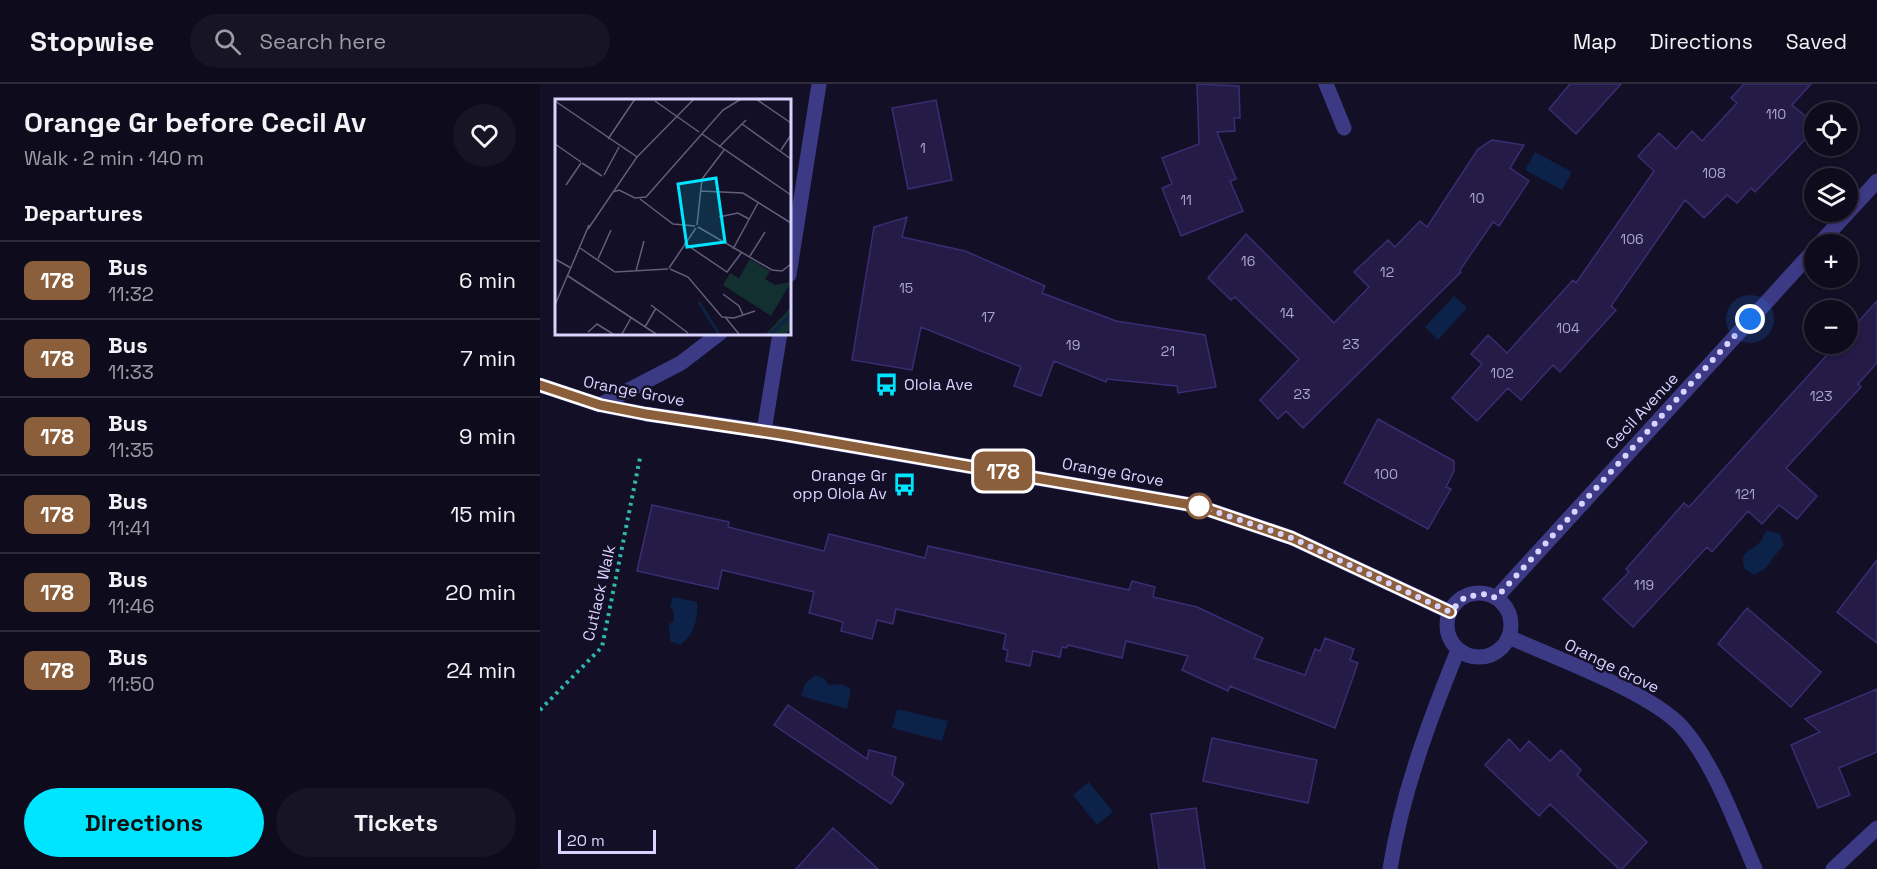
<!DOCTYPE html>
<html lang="en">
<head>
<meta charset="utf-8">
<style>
	:root { --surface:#0e0b1c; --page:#171425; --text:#f1f3f6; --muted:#9b9ba3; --line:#2e2b3b; --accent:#00e5ff }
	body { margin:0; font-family:"Space Grotesk",sans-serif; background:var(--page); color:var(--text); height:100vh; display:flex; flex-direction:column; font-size:22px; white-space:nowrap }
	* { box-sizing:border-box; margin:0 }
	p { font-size:20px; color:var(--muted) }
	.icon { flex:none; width:33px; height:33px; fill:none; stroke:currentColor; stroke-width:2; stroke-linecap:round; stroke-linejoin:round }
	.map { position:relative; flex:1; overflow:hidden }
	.panel { display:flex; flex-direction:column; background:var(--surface); width:540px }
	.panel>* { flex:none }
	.badge { padding:0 12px; border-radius:9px; font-size:21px; line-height:39px }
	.buttons { position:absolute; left:1264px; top:18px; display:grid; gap:12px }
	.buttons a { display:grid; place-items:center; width:54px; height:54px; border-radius:50%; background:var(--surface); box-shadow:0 3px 9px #0003,0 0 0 2px var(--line); font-size:30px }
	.scale { position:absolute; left:18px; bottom:15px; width:98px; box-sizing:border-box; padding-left:6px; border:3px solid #d9d4ff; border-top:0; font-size:16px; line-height:21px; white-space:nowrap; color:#d9d4ff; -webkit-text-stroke:4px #130f26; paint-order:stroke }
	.you { position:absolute; width:30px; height:30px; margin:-15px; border:4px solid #fff; border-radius:50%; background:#1a73e8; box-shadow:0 0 0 9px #1a73e833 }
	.map>.badge { position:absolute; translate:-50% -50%; box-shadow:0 0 0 3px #fff }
	h2 { padding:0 24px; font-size:22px; line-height:54px }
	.round { display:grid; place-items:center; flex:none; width:63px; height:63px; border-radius:32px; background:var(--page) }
	.summary { display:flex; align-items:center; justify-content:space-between; height:102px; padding:0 24px }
	h1 { font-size:28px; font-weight:800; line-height:45px }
	.button { display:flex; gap:12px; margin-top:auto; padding:12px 24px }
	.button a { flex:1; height:69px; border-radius:36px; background:var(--accent); color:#111; font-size:24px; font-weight:800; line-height:69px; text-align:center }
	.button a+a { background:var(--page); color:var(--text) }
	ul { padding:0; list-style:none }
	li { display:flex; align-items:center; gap:18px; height:78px; padding:0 24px; border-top:2px solid var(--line) }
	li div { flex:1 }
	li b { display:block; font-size:22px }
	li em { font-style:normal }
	li .badge { min-width:66px; font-weight:700; text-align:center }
	header { display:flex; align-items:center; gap:36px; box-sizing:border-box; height:84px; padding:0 30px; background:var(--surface); border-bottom:2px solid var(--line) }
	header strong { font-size:28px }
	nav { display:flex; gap:33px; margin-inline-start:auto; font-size:21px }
	.search { width:420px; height:54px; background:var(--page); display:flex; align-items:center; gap:15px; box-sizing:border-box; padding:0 21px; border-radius:33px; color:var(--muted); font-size:22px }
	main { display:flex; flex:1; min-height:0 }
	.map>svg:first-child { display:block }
</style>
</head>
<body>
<header>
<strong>Stopwise</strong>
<div class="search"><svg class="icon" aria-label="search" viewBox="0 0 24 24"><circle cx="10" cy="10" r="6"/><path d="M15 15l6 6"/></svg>Search here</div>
<nav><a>Map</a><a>Directions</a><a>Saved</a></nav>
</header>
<main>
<section class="panel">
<div class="summary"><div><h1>Orange Gr before Cecil Av</h1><p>Walk · 2 min · 140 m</p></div><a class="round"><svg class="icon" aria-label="heart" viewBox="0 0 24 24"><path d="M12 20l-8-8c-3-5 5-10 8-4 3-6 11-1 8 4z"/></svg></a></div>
<h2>Departures</h2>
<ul>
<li><span class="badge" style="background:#8b5e3c;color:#fff">178</span><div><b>Bus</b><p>11:32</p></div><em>6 min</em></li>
<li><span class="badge" style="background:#8b5e3c;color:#fff">178</span><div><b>Bus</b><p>11:33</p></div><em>7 min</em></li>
<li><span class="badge" style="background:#8b5e3c;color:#fff">178</span><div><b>Bus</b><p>11:35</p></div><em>9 min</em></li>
<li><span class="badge" style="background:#8b5e3c;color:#fff">178</span><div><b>Bus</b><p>11:41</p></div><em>15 min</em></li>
<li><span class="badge" style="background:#8b5e3c;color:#fff">178</span><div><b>Bus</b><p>11:46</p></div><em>20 min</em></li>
<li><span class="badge" style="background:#8b5e3c;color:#fff">178</span><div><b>Bus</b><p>11:50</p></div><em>24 min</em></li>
</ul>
<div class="button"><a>Directions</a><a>Tickets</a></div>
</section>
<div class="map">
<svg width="1337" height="785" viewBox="0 0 1337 785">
	<rect width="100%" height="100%" fill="#130f26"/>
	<!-- water -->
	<path fill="#0c2248" d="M 995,68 L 1032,88 L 1022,106 L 985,86 Z
		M 914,212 L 927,224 L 898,256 L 885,243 Z
		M 1226,447 L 1239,449 L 1244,460 L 1225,485 L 1214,491 L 1204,484 C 1200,467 1208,469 1218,460 C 1223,456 1223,451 1226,447 Z
		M 133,513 L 157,518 C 158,536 155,550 140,561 L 130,557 L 129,540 L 134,537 L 134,529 L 130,522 Z
		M 275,591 L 285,595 L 288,601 L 301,600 L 311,605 L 307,625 L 261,612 L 265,600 Z
		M 357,625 L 408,637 L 402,657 L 352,644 Z
		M 549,698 L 573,728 L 557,741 L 533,711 Z"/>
	<!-- building -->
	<path fill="#241b47" stroke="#3b2d73" stroke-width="1.5" d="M 657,0 L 699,2 L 700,34 L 694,34 L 695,47 L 677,48 L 696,95 L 690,97 L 703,127 L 641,152 L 622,104 L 632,100 L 622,74 L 659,60 Z
		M 1030,0 L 1081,0 L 1036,50 L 1009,25 Z
		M 1204,0 L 1271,0 L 1252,21 L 1275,40 L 1275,45 L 1215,108 L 1211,104 L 1197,119 L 1187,111 L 1164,134 L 1145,116 L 1071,222 L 1076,226 L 1020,288 L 1013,281 L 981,316 L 968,304 L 937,337 L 912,314 L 942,280 L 931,270 L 948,251 L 967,269 L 1033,196 L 1036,199 L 1114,87 L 1098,72 L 1119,49 L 1136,65 L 1152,47 L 1162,57 L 1197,19 L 1191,14 Z
		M 396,16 L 412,96 L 368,105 L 352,24 Z
		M 952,56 L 984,61 L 970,84 L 989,97 L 959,142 L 953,138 L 920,186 L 921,188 L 763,344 L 746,327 L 738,335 L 720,316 L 759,275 L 695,213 L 691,216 L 668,194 L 706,150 L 794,239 L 829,203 L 814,188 L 848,156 L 855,163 L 880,137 L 887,143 L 938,65 Z
		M 367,133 L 362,153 L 425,167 L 505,202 L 502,209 L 576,237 L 665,251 L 676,303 L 638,309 L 637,302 L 567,295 L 566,298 L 514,277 L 501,312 L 474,302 L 481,283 L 381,243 L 372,286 L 312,276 L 334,143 Z
		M 1337,217 L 1337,279 L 1318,300 L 1321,303 L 1246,384 L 1277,412 L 1257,435 L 1239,421 L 1222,440 L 1208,427 L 1172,468 L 1167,463 L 1093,543 L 1063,515 L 1089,488 L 1086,485 L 1144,419 L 1149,423 L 1287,271 L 1298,260 L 1308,260 L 1308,249 Z
		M 838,335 L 914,377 L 914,387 L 906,403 L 911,405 L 888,445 L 804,399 Z
		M 112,421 L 189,438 L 188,443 L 284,467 L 289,450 L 385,474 L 388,462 L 589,506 L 592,497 L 615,503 L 613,513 L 657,523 L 723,554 L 714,574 L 765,591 L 775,565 L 780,567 L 785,554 L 814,565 L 810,576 L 818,579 L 795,644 L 690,602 L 688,607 L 642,586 L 648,572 L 586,557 L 582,574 L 528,561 L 527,564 L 522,563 L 520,573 L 493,567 L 490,582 L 466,577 L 468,566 L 463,565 L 466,550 L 356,525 L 353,540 L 337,536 L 332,555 L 301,547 L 303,538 L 269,529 L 274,508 L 182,486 L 178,505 L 97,487 Z
		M 1337,476 L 1337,559 L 1297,528 Z
		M 1207,524 L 1281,588 L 1251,623 L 1178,560 Z
		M 1337,605 L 1337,668 L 1299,684 L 1310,711 L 1278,724 L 1251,661 L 1280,648 L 1265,635 Z
		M 248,621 L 327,675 L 329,666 L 356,673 L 352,691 L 364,700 L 351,720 L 234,641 Z
		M 672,654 L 777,676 L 768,719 L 663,697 Z
		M 969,655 L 980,667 L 989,657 L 1010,677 L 1021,666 L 1041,686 L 1037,691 L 1107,758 L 1082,785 L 1079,785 L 1010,720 L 999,732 L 945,681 Z
		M 656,724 L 665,785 L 619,785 L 611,730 Z
		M 293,744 L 338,785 L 256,785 Z"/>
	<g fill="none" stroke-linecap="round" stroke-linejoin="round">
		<!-- path -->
		<path stroke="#2fb8b0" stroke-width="4" stroke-dasharray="3 4.5" stroke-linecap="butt" d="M 0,626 L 62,563 L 100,374"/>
		<!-- minor -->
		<path stroke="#3d3a85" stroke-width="15" d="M 786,0 L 804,44
			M 1279,160 L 1337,97
			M 249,191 L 279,0
			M 0,301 L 60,321 L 106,330 L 224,347 L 658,422 L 752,454 L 910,528
			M 60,321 L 141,279 L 180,249
			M 224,347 L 240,249
			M907 541a32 32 0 1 1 64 0a32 32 0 1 1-64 0Z
			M 956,514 L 1275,165
			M 969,553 C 1015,574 1110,608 1142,643 C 1174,679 1196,741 1215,785
			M 850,785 C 862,709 889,637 918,566
			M 1293,785 L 1337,744"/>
	</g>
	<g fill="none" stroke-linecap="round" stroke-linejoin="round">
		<defs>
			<path id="line" d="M 0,301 L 60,321 L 106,330 L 247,351 L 658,422 L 752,454 L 910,528"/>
		</defs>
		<!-- line casing -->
		<use href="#line" stroke="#fff" stroke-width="14"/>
		<!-- line -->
		<use href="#line" stroke="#8b5e3c" stroke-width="9"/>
		<!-- walk -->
		<path stroke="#d9d4ff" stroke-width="6" stroke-dasharray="0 10.8" d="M 659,422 L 752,454 L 910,528 L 925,513 L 946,510 L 956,514 L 1210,235"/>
	</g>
	<!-- icons -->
	<defs>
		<symbol id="bus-bare" viewBox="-9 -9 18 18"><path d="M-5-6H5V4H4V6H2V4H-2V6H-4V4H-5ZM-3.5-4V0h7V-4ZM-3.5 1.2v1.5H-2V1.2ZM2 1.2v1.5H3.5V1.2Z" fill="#00e5ff" stroke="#130f26" stroke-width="2.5" paint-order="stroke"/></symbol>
	</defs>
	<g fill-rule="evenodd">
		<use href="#bus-bare" x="330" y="284" width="33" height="33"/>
		<use href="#bus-bare" x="348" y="384" width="33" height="33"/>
	</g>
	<!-- markers -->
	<circle fill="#fff" stroke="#8b5e3c" stroke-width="3" cx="659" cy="422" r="12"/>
	<g text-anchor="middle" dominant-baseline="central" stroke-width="5" stroke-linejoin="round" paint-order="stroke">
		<!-- number labels -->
		<g font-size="14" fill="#aca6d1">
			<text x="1236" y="30">110</text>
			<text x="383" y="64">1</text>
			<text x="1174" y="89">108</text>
			<text x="937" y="114">10</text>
			<text x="646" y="116">11</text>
			<text x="1092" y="155">106</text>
			<text x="708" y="177">16</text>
			<text x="847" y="188">12</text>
			<text x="366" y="204">15</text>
			<text x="747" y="229">14</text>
			<text x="448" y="233">17</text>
			<text x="1028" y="244">104</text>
			<text x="811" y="260">23</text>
			<text x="533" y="261">19</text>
			<text x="628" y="267">21</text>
			<text x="962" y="289">102</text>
			<text x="762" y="310">23</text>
			<text x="1281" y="312">123</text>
			<text x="846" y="390">100</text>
			<text x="1205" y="410">121</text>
			<text x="1104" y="501">119</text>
		</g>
		<!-- poi labels -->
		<g font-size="16" fill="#d9d4ff" stroke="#130f26" text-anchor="start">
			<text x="364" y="300">Olola Ave</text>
			<text x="347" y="391" text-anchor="end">Orange Gr<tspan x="347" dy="18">opp Olola Av</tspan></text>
		</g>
		<!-- street labels -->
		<g font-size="16" fill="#d9d4ff" stroke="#130f26">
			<text transform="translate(94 307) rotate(11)">Orange Grove</text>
			<text transform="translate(1102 327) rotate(-47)">Cecil Avenue</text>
			<text transform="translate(573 388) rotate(10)">Orange Grove</text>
			<text transform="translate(59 509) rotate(-77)">Cutlack Walk</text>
			<text transform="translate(1072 582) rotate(26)">Orange Grove</text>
		</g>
	</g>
	<!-- overview -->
	<g transform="translate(15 15)">
		<rect width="236" height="236" fill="#130f26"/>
		<path d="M 195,160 L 215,172 L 210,180 L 220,186 L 236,183 L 216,217 L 168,186 L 175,174 L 184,179 ZM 235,209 L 235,231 L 231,235 L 211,235 Z" fill="#12302f"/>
		<path fill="none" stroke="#0c2248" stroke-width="3" d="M 144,203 L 164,235M 216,235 L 236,216"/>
		<path fill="none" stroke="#625e7d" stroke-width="1.5" d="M 201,0 L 236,24M 0,2 L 82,58 L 33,130M 100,2 L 144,33M 187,25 L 236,60M 147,35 L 236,96M 53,40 L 80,0M 0,45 L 26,63M 164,48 L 191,21M 226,51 L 236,36M 82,58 L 139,0M 27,64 L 47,77M 49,76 L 64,48M 11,86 L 26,64M 146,92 L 188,94 L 236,124M 58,93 L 64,91 L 80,99 L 91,98 L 168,11 L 186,0M 85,100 L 118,125 L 140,127M 164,118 L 183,114 L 194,120M 142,126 L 147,80 L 169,51M 143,128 L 217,171 L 227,172 L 236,165M 129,144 L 172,173 L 187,153M 25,149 L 60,173 L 113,170M 178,150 L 203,104M 195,157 L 210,133M 0,160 L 16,169M 43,160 L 56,131M 114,169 L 141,129M 115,170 L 133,178 L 167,218 L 179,219 L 200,212M 81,172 L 89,142M 13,177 L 101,235M 168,195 L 184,207 L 188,216M 0,206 L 34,126M 96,206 L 133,234M 170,218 L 184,235M 90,228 L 101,209M 33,233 L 42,225 L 58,235M 67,235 L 76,219"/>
		<path fill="#00e5ff" fill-opacity="0.15" stroke="#00e5ff" stroke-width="3" d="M 161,79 L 170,143 L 132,148 L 123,85 Z"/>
		<rect width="236" height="236" fill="none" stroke="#d9d4ff" stroke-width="3"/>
	</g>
</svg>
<div class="buttons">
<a><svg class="icon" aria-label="locate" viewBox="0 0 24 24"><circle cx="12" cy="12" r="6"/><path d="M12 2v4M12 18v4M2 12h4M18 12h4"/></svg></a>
<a><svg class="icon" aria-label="layers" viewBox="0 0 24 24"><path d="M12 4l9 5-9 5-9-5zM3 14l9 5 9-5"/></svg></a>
<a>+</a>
<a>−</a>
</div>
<div class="scale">20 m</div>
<div class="you" style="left:1210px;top:235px"></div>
<b class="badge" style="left:463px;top:387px;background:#8b5e3c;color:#fff">178</b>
</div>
</main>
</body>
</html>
